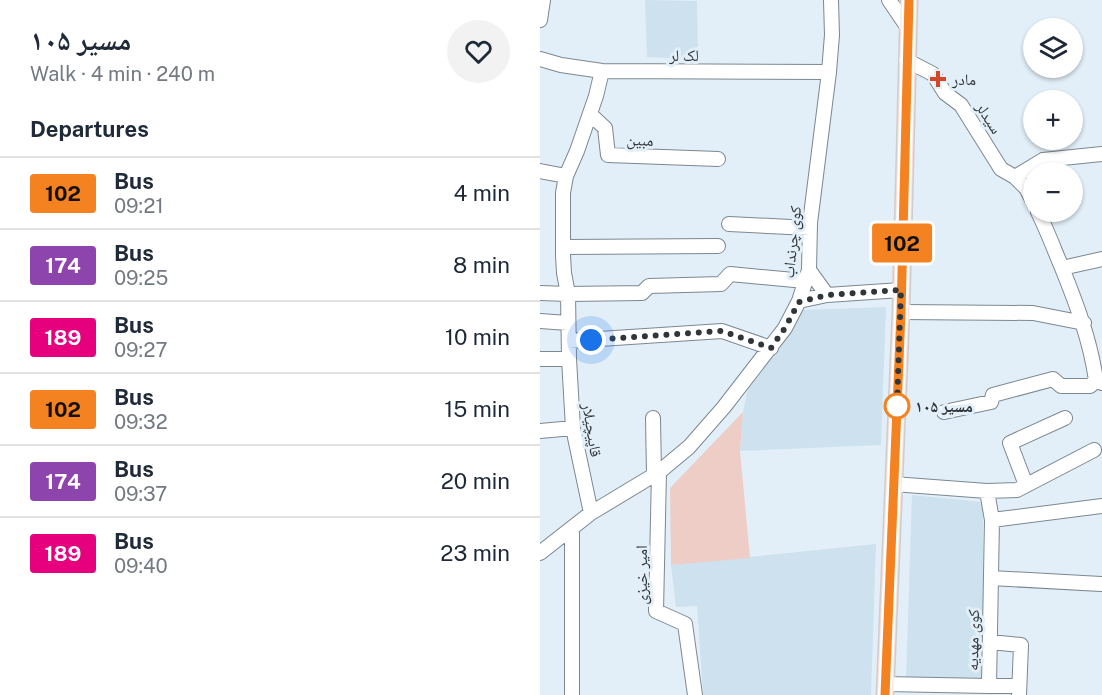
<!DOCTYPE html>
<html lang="en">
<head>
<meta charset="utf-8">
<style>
	:root { --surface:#fff; --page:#f2f2f3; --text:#1f2937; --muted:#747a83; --line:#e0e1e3 }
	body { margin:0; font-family:"Public Sans","Noto Naskh Arabic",sans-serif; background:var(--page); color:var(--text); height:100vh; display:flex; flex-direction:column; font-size:22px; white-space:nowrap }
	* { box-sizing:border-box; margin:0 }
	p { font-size:20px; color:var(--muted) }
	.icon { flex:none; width:33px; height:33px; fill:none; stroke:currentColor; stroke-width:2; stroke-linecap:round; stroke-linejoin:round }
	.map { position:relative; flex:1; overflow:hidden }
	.drawer { display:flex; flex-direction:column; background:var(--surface); width:540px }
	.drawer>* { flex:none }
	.badge { padding:0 12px; border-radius:4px; font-size:21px; line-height:39px }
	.controls { position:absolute; left:483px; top:18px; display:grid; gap:12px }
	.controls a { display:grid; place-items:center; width:60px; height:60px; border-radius:50%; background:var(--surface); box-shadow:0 2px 4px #0004; font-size:30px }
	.you { position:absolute; width:30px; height:30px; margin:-15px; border:4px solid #fff; border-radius:50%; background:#1a73e8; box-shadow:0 0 0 9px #1a73e833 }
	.map>.badge { position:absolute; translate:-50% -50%; box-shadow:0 0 0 3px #fff }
	h2 { padding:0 30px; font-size:22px; line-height:54px }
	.round { display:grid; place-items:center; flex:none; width:63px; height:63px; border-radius:32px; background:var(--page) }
	.summary { display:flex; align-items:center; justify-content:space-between; height:102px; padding:0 30px }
	h1 { font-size:28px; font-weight:700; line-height:45px }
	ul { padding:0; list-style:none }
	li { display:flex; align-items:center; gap:18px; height:72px; padding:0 30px; border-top:2px solid var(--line) }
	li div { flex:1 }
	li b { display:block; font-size:22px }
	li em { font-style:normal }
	li .badge { min-width:66px; font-weight:700; text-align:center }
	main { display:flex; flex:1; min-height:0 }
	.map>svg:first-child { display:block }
</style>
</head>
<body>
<main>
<section class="drawer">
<div class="summary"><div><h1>مسیر ۱۰۵</h1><p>Walk · 4 min · 240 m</p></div><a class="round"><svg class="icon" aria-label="heart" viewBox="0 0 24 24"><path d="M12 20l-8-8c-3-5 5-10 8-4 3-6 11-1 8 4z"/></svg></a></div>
<h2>Departures</h2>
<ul>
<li><span class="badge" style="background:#f58220;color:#111">102</span><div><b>Bus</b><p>09:21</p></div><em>4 min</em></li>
<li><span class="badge" style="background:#8e44ad;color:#fff">174</span><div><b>Bus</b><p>09:25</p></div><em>8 min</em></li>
<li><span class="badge" style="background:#e6007e;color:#fff">189</span><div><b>Bus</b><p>09:27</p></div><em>10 min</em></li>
<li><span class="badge" style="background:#f58220;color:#111">102</span><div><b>Bus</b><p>09:32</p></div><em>15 min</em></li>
<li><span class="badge" style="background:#8e44ad;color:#fff">174</span><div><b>Bus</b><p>09:37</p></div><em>20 min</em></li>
<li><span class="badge" style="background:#e6007e;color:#fff">189</span><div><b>Bus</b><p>09:40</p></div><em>23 min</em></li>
</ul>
</section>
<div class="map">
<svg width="562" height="695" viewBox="0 0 562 695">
	<rect width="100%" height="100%" fill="#e2eff8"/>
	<!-- built -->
	<path fill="#cde2ee" d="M 105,0 L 157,1 L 158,59 L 107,57 Z
		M 346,307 L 341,445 L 200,451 L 203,412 L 208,388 L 239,350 L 262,310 Z
		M 372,495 L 443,502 L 443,681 L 366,679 Z
		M 336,544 L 331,695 L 163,695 L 157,606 L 136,607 L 131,565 Z"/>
	<!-- green -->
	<path fill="#edcdc5" d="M 203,412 L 200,451 L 210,558 L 131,565 L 130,488 Z"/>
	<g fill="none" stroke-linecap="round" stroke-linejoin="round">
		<defs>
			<path id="minor" d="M 349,0 L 368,28
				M 0,20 L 3,0
				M 0,59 L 21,65 L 62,71 L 289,72
				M 366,60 L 393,74 L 405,93 L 421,105 L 461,169 L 475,177 L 486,188 L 494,203
				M 50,114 L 65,128 L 68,155 L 178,159
				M 0,171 L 26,176
				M 475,177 L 503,160 L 562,154
				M 498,212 C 507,230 514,249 522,268 C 537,305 550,340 556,380 L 562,383
				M 189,224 L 270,228
				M 23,247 L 178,246
				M 522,268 L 562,259
				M 269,270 L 287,295
				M 0,293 L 28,294 L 102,293 L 109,286 L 181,284 L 190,274 L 265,281
				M 259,301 L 287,295 L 361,290
				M 361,312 L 493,313 L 544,323
				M 0,321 L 28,323
				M 29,341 L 182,331 L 231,348
				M 0,359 L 29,359
				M 404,412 L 451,402 L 453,395 L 513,379 L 521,386 L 550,386 L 556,380
				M 113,418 L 114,474
				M 0,431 L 33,428
				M 119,472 L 116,611 L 145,624 L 155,695
				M 353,484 L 447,491 L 477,490 L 554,450
				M 486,485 L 470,443 L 525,418
				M 51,513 L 33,428 L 29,359 L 28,294 L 24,273 L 23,255 L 23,193 L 26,176 L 37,151 L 56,96 L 62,71
				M 452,520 L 562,506
				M 0,553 L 51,513 L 119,472 L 149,447 L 184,407 L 245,328 L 259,301 L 269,270 L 270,223 L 289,72 L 292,35 L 291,0
				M 451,578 L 561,584
				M 450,642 L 481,645 L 479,695
				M 345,684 L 449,686 L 452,520 L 447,491
				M 449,686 L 479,686
				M 32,695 L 32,528"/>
			<path id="major" d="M 345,695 L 361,312 L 369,0"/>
		</defs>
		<!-- minor casing -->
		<use href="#minor" stroke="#7c8890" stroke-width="16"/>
		<!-- major casing -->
		<use href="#major" stroke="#cdcfcf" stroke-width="19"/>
		<!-- minor -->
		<use href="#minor" stroke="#fff" stroke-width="14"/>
		<!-- major -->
		<use href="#major" stroke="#ffddd5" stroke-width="16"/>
	</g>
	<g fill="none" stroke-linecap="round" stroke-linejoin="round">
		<defs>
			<path id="line" d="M 345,695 L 361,312 L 369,0"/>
		</defs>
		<!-- line casing -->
		<use href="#line" stroke="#fff" stroke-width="14"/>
		<!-- line -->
		<use href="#line" stroke="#f58220" stroke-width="9"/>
		<!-- walk -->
		<path stroke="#303539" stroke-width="6" stroke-dasharray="0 10.8" d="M 51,340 L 182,331 L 231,348 L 245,328 L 259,302 L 287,295 L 361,290 L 357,406"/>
	</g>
	<!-- markers -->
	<path fill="#d14727" stroke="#e2eff8" stroke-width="2" d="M395 70h6v6h6v6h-6v6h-6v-6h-6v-6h6z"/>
	<circle fill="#fff" stroke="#f58220" stroke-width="3" cx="357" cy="406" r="12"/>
	<g text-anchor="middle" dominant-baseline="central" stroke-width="6" stroke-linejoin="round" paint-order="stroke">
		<!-- street labels -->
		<g font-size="16" fill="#303539" stroke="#e2eff8">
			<text x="144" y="55">لک لر</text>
			<text transform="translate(449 118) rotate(58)">سیدلر</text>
			<text transform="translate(100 140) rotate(2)">مبین</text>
			<text transform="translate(252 242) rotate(-84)">کوی چرنداب</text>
			<text transform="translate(52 430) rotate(81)">قاپیچیلار</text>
			<text transform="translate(101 575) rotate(-90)">امیر خیزی</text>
			<text transform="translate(433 640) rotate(-89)">کوی ‌‌‌مهدیه</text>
		</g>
		<!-- poi labels -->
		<g font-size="16" fill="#303539" stroke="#e2eff8" text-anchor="start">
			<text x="412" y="79">مادر</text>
		</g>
		<!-- stop labels -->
		<g font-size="16" font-weight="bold" fill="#303539" stroke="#e2eff8" text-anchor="start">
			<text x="375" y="406">مسیر ۱۰۵</text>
		</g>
	</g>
</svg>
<div class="controls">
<a><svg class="icon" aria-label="layers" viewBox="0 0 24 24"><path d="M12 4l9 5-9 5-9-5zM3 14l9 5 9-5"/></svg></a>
<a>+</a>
<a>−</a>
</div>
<div class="you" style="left:51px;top:340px"></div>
<b class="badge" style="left:362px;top:243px;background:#f58220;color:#111">102</b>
</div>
</main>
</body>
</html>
